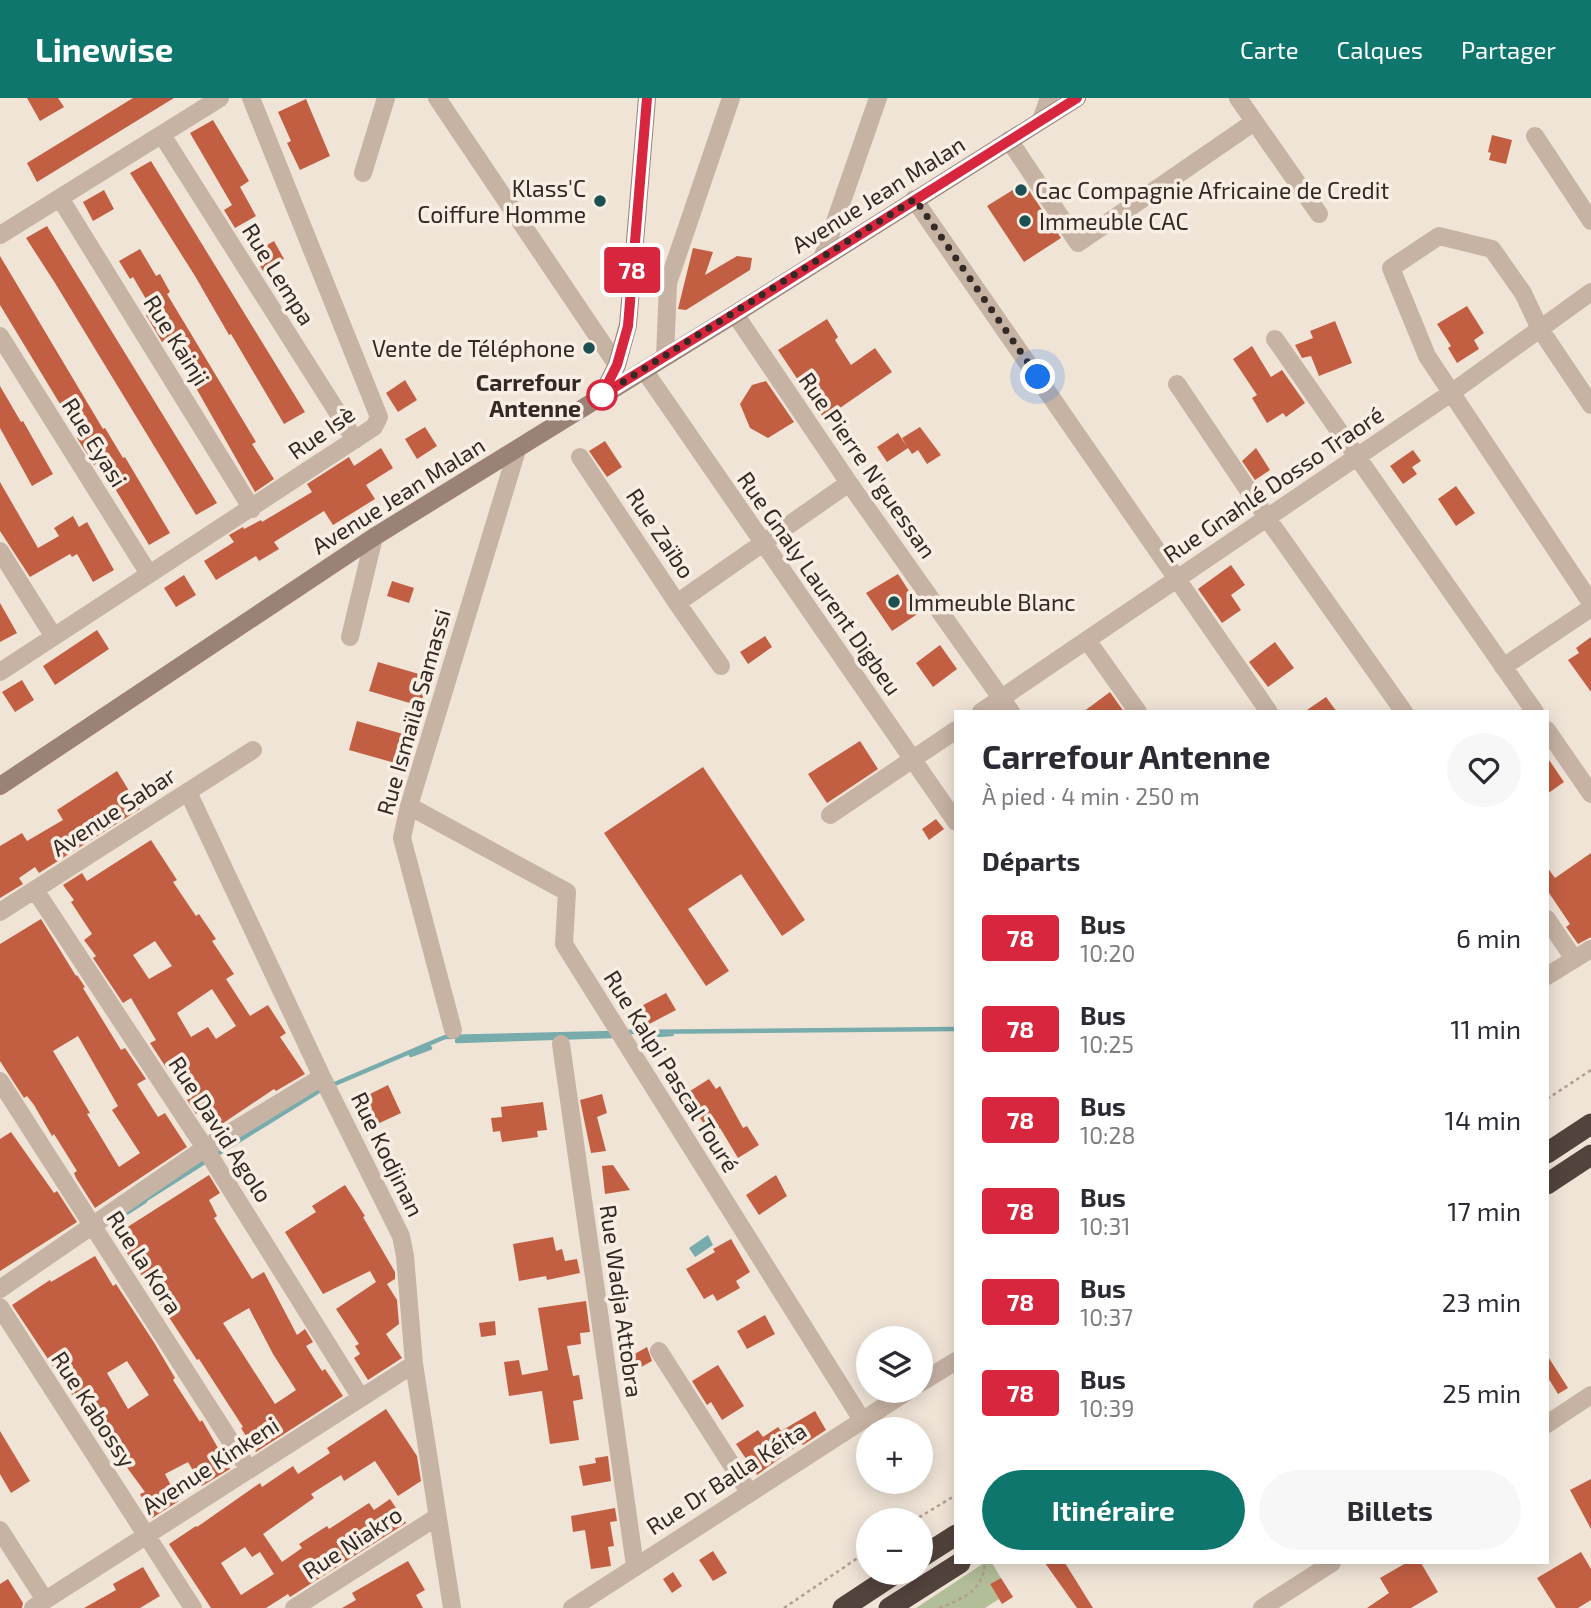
<!DOCTYPE html>
<html lang="fr">
<head>
<meta charset="utf-8">
<style>
	:root { --surface:#fff; --page:#f7f7f7; --text:#2b2b33; --muted:#7c7c81; --accent:#0f766e }
	body { margin:0; font-family:"Exo 2",sans-serif; background:var(--page); color:var(--text); height:100vh; display:flex; flex-direction:column; font-size:26px; white-space:nowrap }
	* { box-sizing:border-box; margin:0 }
	p { font-size:23px; color:var(--muted) }
	.icon { flex:none; width:38px; height:38px; fill:none; stroke:currentColor; stroke-width:2; stroke-linecap:round; stroke-linejoin:round }
	.map { position:relative; flex:1; overflow:hidden }
	.details { position:absolute; left:954px; top:612px; width:595px; height:854px; display:flex; flex-direction:column; background:var(--surface); border-radius:0px; box-shadow:0 4px 18px #0003 }
	.details>* { flex:none }
	.badge { padding:0 14px; border-radius:5px; font-size:24px; line-height:46px }
	.tools { position:absolute; left:856px; top:1228px; display:grid; gap:14px }
	.tools a { display:grid; place-items:center; width:77px; height:77px; border-radius:50%; background:var(--surface); box-shadow:0 4px 18px #0003; font-size:35px }
	.you { position:absolute; width:35px; height:35px; margin:-18px; border:5px solid #fff; border-radius:50%; background:#1a73e8; box-shadow:0 0 0 10px #1a73e833 }
	.map>.badge { position:absolute; translate:-50% -50%; box-shadow:0 0 0 4px #fff }
	h2 { padding:0 28px; font-size:26px; line-height:63px }
	.round { display:grid; place-items:center; flex:none; width:74px; height:74px; border-radius:37px; background:var(--page) }
	.head { display:flex; align-items:center; justify-content:space-between; height:119px; padding:0 28px }
	h1 { font-size:33px; font-weight:700; line-height:52px }
	.action { display:flex; gap:14px; margin-top:auto; padding:14px 28px }
	.action a { flex:1; height:80px; border-radius:42px; background:var(--accent); color:#fff; font-size:28px; font-weight:700; line-height:80px; text-align:center }
	.action a+a { background:var(--page); color:var(--text) }
	ul { padding:0; list-style:none }
	li { display:flex; align-items:center; gap:21px; height:91px; padding:0 28px }
	li div { flex:1 }
	li b { display:block; font-size:26px }
	li em { font-style:normal }
	li .badge { min-width:77px; font-weight:700; text-align:center }
	header { display:flex; align-items:center; gap:42px; box-sizing:border-box; height:98px; padding:0 35px; background:var(--accent); color:#fff }
	header strong { font-size:33px }
	nav { display:flex; gap:38px; margin-inline-start:auto; font-size:24px }
	.map>svg:first-child { display:block }
</style>
</head>
<body>
<header>
<strong>Linewise</strong>
<nav><a>Carte</a><a>Calques</a><a>Partager</a></nav>
</header>
<div class="map">
<svg width="1591" height="1510" viewBox="0 0 1591 1510">
	<rect width="100%" height="100%" fill="#f0e4d7"/>
	<!-- green -->
	<path fill="#b2be98" d="M 984,1465 L 992,1465 L 1001,1480 L 990,1486 L 999,1501 L 985,1510 L 916,1510 Z"/>
	<!-- water -->
	<path fill="#77abac" d="M 708,1137 L 713,1147 L 695,1159 L 689,1150 Z"/>
	<g fill="none" stroke-linecap="round" stroke-linejoin="round">
		<!-- stream -->
		<path stroke="#77abac" stroke-width="4.5" d="M 625,934 L 956,931
			M 641,938 L 672,936
			M 457,943 L 612,938
			M 411,957 L 430,950
			M 330,988 L 445,939 L 613,935
			M 214,1058 L 322,991
			M 143,1103 L 206,1063
			M 117,1121 L 145,1103"/>
	</g>
	<!-- building -->
	<path fill="#c25f43" fill-rule="evenodd" d="M 27,0 L 58,0 L 64,9 L 40,23 Z
		M 133,0 L 174,0 L 37,84 L 27,65 Z
		M 306,1 L 330,58 L 300,72 L 287,45 L 291,43 L 278,14 Z
		M 213,22 L 249,83 L 240,89 L 256,118 L 235,130 L 224,112 L 232,107 L 190,35 Z
		M 1492,37 L 1512,42 L 1506,66 L 1489,62 L 1491,55 L 1488,54 Z
		M 151,63 L 305,314 L 284,326 L 231,236 L 229,237 L 195,178 L 130,75 Z
		M 1024,85 L 1061,140 L 1024,164 L 987,108 Z
		M 104,92 L 114,111 L 93,123 L 83,104 Z
		M 47,128 L 217,405 L 196,417 L 55,185 L 26,140 Z
		M 274,143 L 284,161 L 263,173 L 253,155 Z
		M 693,150 L 713,154 L 705,177 L 737,158 L 752,160 L 750,172 L 686,212 L 678,211 Z
		M 140,151 L 156,178 L 160,176 L 170,194 L 167,196 L 256,344 L 252,346 L 274,381 L 255,394 L 183,267 L 167,241 L 162,244 L 146,217 L 153,213 L 133,179 L 130,181 L 119,163 Z
		M 0,158 L 103,331 L 105,330 L 123,360 L 125,359 L 170,435 L 149,447 L 99,364 L 94,367 L 77,340 L 79,338 L 60,306 L 0,207 Z
		M 1467,208 L 1484,235 L 1474,242 L 1479,251 L 1457,265 L 1448,250 L 1451,248 L 1437,226 Z
		M 827,221 L 838,239 L 835,242 L 851,267 L 875,250 L 892,274 L 824,321 L 778,252 Z
		M 1335,223 L 1352,265 L 1319,278 L 1311,258 L 1302,260 L 1295,247 L 1313,240 L 1310,233 Z
		M 1252,248 L 1271,279 L 1282,272 L 1305,305 L 1286,319 L 1283,315 L 1267,325 L 1252,300 L 1257,297 L 1233,261 Z
		M 405,282 L 417,302 L 398,314 L 386,295 Z
		M 766,283 L 794,324 L 768,340 L 750,330 L 740,306 L 752,287 Z
		M 0,288 L 21,324 L 23,323 L 53,376 L 32,388 L 0,330 Z
		M 425,329 L 437,348 L 417,361 L 405,341 Z
		M 920,329 L 941,357 L 927,366 L 918,352 L 912,356 L 908,350 L 887,364 L 877,349 L 898,335 L 907,349 L 902,340 Z
		M 605,343 L 622,369 L 607,379 L 589,353 Z
		M 381,350 L 393,370 L 366,387 L 375,401 L 333,427 L 324,413 L 274,444 L 279,451 L 259,463 L 256,458 L 216,482 L 204,463 L 234,444 L 229,437 L 243,429 L 244,431 L 261,422 L 262,424 L 312,394 L 307,386 L 349,359 L 354,368 Z
		M 1256,350 L 1270,372 L 1255,382 L 1242,363 Z
		M 1413,352 L 1421,363 L 1412,369 L 1417,376 L 1403,386 L 1390,368 Z
		M 0,384 L 38,450 L 59,438 L 54,430 L 73,418 L 79,429 L 87,424 L 114,472 L 93,484 L 77,456 L 72,459 L 70,456 L 30,479 L 0,433 Z
		M 1456,388 L 1475,415 L 1456,428 L 1438,401 Z
		M 1231,467 L 1245,487 L 1231,497 L 1241,512 L 1222,525 L 1198,491 Z
		M 898,476 L 922,513 L 892,533 L 866,495 Z
		M 184,477 L 196,497 L 176,509 L 164,490 Z
		M 392,483 L 414,490 L 409,505 L 387,498 Z
		M 0,505 L 17,535 L 0,544 Z
		M 97,532 L 109,551 L 55,587 L 43,568 Z
		M 765,538 L 772,549 L 748,566 L 740,554 Z
		M 1591,539 L 1591,594 L 1568,562 L 1579,555 L 1576,550 Z
		M 1275,544 L 1294,570 L 1268,589 L 1249,564 Z
		M 940,547 L 957,571 L 933,589 L 916,565 Z
		M 378,564 L 429,579 L 420,608 L 369,593 Z
		M 22,582 L 34,602 L 15,614 L 2,594 Z
		M 1110,594 L 1124,614 L 1083,614 Z
		M 1326,599 L 1337,614 L 1304,614 Z
		M 357,623 L 410,638 L 402,667 L 349,652 Z
		M 860,643 L 878,671 L 827,705 L 808,676 Z
		M 1547,659 L 1564,684 L 1547,696 Z
		M 703,669 L 805,822 L 782,838 L 741,776 L 688,811 L 729,873 L 706,888 L 604,735 Z
		M 117,673 L 140,711 L 39,775 L 35,769 L 19,780 L 23,786 L 0,800 L 0,748 L 22,735 L 27,743 L 63,722 L 57,712 Z
		M 936,721 L 944,731 L 929,742 L 922,731 Z
		M 151,742 L 177,782 L 173,784 L 196,818 L 199,816 L 216,841 L 212,843 L 234,876 L 226,881 L 250,918 L 268,907 L 286,935 L 280,939 L 305,976 L 276,993 L 274,991 L 213,1032 L 201,1012 L 196,1016 L 187,1002 L 191,1000 L 170,969 L 167,971 L 150,945 L 156,942 L 131,900 L 123,905 L 93,860 L 96,858 L 84,842 L 92,836 L 71,804 L 74,802 L 63,787 L 82,775 L 87,783 ZM 155,843 L 172,868 L 149,881 L 133,857 ZM 212,891 L 236,928 L 216,941 L 208,929 L 191,939 L 177,915 Z
		M 1591,755 L 1591,839 L 1578,846 L 1566,829 L 1570,826 L 1547,792 L 1547,769 L 1555,780 Z
		M 41,821 L 76,878 L 77,877 L 85,889 L 83,890 L 121,952 L 125,950 L 146,981 L 137,986 L 158,1019 L 165,1015 L 187,1049 L 95,1110 L 76,1080 L 74,1075 L 77,1073 L 54,1036 L 52,1038 L 34,1007 L 27,998 L 24,1000 L 0,963 L 0,846 ZM 78,938 L 118,1008 L 112,1012 L 140,1055 L 119,1069 L 87,1016 L 90,1015 L 53,953 Z
		M 666,895 L 676,912 L 636,933 L 626,916 Z
		M 709,981 L 716,991 L 720,988 L 743,1030 L 747,1028 L 759,1047 L 738,1060 L 720,1030 L 710,1036 L 697,1015 L 691,1018 L 679,1000 Z
		M 388,987 L 401,1015 L 371,1029 L 358,1002 Z
		M 602,996 L 607,1015 L 597,1019 L 606,1053 L 591,1055 L 580,1002 Z
		M 543,1004 L 547,1032 L 537,1033 L 538,1039 L 502,1044 L 500,1033 L 493,1034 L 491,1020 L 502,1019 L 501,1009 Z
		M 11,1034 L 54,1095 L 57,1093 L 77,1124 L 0,1173 L 0,1041 Z
		M 613,1067 L 630,1092 L 605,1096 L 602,1068 Z
		M 209,1077 L 220,1095 L 209,1102 L 217,1118 L 214,1120 L 252,1181 L 264,1174 L 297,1237 L 305,1231 L 313,1244 L 306,1248 L 322,1273 L 325,1271 L 343,1298 L 256,1354 L 241,1330 L 243,1329 L 199,1261 L 197,1262 L 115,1137 ZM 249,1210 L 273,1256 L 296,1292 L 275,1306 L 223,1225 Z
		M 776,1077 L 787,1098 L 759,1117 L 746,1097 Z
		M 345,1087 L 365,1118 L 363,1119 L 395,1174 L 395,1181 L 387,1186 L 397,1202 L 399,1226 L 386,1236 L 402,1260 L 368,1282 L 354,1260 L 360,1256 L 355,1248 L 359,1246 L 336,1211 L 376,1184 L 370,1173 L 323,1196 L 285,1134 L 316,1114 L 312,1108 Z
		M 553,1139 L 556,1153 L 562,1151 L 565,1163 L 577,1161 L 580,1175 L 547,1182 L 546,1178 L 519,1183 L 513,1146 Z
		M 731,1141 L 750,1174 L 736,1183 L 740,1190 L 717,1203 L 713,1196 L 704,1201 L 686,1171 L 715,1154 L 713,1151 Z
		M 95,1158 L 113,1188 L 116,1186 L 155,1246 L 175,1280 L 173,1282 L 200,1324 L 202,1322 L 230,1371 L 202,1388 L 188,1364 L 165,1376 L 179,1403 L 152,1420 L 140,1396 L 145,1394 L 120,1360 L 116,1362 L 96,1333 L 75,1295 L 72,1297 L 12,1207 L 50,1182 L 51,1184 ZM 127,1263 L 149,1297 L 128,1311 L 107,1275 Z
		M 586,1203 L 590,1234 L 580,1235 L 581,1246 L 567,1248 L 573,1278 L 579,1277 L 583,1301 L 573,1303 L 579,1342 L 550,1346 L 542,1293 L 509,1298 L 504,1264 L 519,1262 L 522,1277 L 548,1272 L 538,1210 Z
		M 765,1217 L 775,1236 L 747,1251 L 737,1233 Z
		M 495,1223 L 496,1237 L 481,1239 L 479,1225 Z
		M 647,1249 L 652,1263 L 634,1273 L 626,1261 Z
		M 1547,1257 L 1568,1290 L 1558,1296 L 1547,1278 Z
		M 718,1267 L 744,1308 L 722,1322 L 711,1304 L 707,1307 L 692,1283 Z
		M 386,1311 L 417,1358 L 421,1383 L 398,1398 L 375,1363 L 344,1383 L 341,1377 L 311,1396 L 314,1400 L 263,1436 L 282,1464 L 302,1450 L 299,1446 L 327,1428 L 329,1431 L 369,1405 L 374,1412 L 390,1401 L 406,1425 L 290,1499 L 288,1496 L 266,1510 L 211,1510 L 169,1446 L 196,1428 L 197,1429 L 260,1385 L 262,1389 L 293,1368 L 298,1376 L 330,1355 L 327,1350 ZM 245,1449 L 252,1459 L 260,1454 L 274,1476 L 241,1497 L 221,1465 Z
		M 815,1313 L 826,1332 L 803,1347 L 801,1345 L 757,1377 L 736,1346 L 758,1332 L 763,1339 L 778,1329 L 781,1333 Z
		M 0,1333 L 30,1383 L 11,1395 L 0,1376 Z
		M 608,1358 L 611,1383 L 583,1388 L 579,1368 L 596,1365 L 595,1360 Z
		M 1591,1381 L 1591,1431 L 1570,1392 Z
		M 615,1410 L 617,1423 L 610,1424 L 614,1448 L 608,1449 L 611,1468 L 591,1471 L 585,1432 L 573,1434 L 571,1418 Z
		M 713,1453 L 727,1475 L 713,1483 L 699,1462 Z
		M 1581,1454 L 1591,1471 L 1591,1502 L 1578,1510 L 1556,1510 L 1537,1480 Z
		M 408,1463 L 425,1492 L 416,1497 L 423,1510 L 342,1510 L 356,1502 L 352,1495 Z
		M 1045,1465 L 1065,1465 L 1093,1510 L 1077,1510 Z
		M 1406,1465 L 1421,1465 L 1438,1494 L 1411,1510 L 1367,1510 L 1389,1495 L 1380,1480 Z
		M 143,1469 L 160,1498 L 140,1510 L 84,1510 L 116,1492 L 113,1486 Z
		M 673,1474 L 682,1488 L 672,1495 L 663,1481 Z
		M 1001,1480 L 1013,1499 L 1002,1506 L 990,1486 Z
		M 8,1481 L 23,1505 L 22,1510 L 0,1510 L 0,1486 Z"/>
	<g fill="none" stroke-linecap="round" stroke-linejoin="round">
		<!-- path -->
		<path stroke="#b39d8e" stroke-width="2.5" stroke-dasharray="3.5 3.5" stroke-linecap="butt" d="M 1547,1001 L 1591,972
			M 913,1423 L 956,1397
			M 784,1510 L 868,1453
			M 939,1510 C 962,1501 983,1493 985,1465"/>
		<!-- street -->
		<path stroke="#c7b3a4" stroke-width="18" d="M 437,0 L 617,267
			M 1238,0 L 1319,116
			M 1041,22 L 1049,0
			M 162,37 L 355,342
			M 1535,38 L 1591,123
			M 1009,42 L 1078,145 L 1254,24
			M 363,75 L 386,0
			M 60,100 L 252,411
			M 914,101 L 1269,614
			M 0,137 L 220,0
			M 822,161 L 878,0
			M 735,216 L 849,385 L 1011,614
			M 0,238 L 149,476
			M 1275,241 L 1535,614
			M 665,259 L 668,185 L 731,0
			M 644,272 L 956,724
			M 1177,286 L 1267,420 L 1404,614
			M 1591,307 L 1540,231 L 1523,195 L 1492,151 L 1439,138 L 1391,170 L 1427,258 L 1591,505
			M 580,359 L 677,505 L 849,385
			M 0,453 L 54,539
			M 677,505 L 721,568
			M 350,539 L 374,439
			M 1087,542 L 1138,614
			M 1503,569 L 1591,510
			M 0,574 L 374,329 L 379,319 L 251,0
			M 981,614 L 1451,295 L 1591,194
			M 1547,632 L 1591,696
			M 188,694 L 322,979 L 401,1138 L 405,1158 L 414,1266 L 452,1510
			M 409,708 L 567,794 L 564,846 L 862,1322
			M 830,717 L 956,632
			M 35,792 L 205,1050 L 361,1300
			M 0,814 L 253,652
			M 1547,821 L 1574,861
			M 1547,878 L 1591,851
			M 453,932 L 402,740 L 409,708 L 517,352
			M 561,946 L 635,1468
			M 0,983 L 249,1372
			M 0,1191 L 205,1050 L 322,979
			M 0,1209 L 193,1510
			M 659,1253 L 749,1394
			M 920,1285 L 956,1263
			M 1547,1326 L 1591,1297
			M 0,1432 L 45,1502
			M 33,1510 L 414,1266
			M 294,1510 L 437,1419
			M 572,1510 L 908,1293
			M 1262,1510 L 1332,1465"/>
		<!-- secondary -->
		<path stroke="#9a8276" stroke-width="18" d="M 602,297 L 617,267 L 628,227 L 647,0
			M 0,688 L 374,439 L 735,216 L 1077,0"/>
		<!-- highway -->
		<path stroke="#53433d" stroke-width="21" d="M 1547,1055 L 1591,1026
			M 1547,1086 L 1591,1057
			M 920,1460 L 956,1437
			M 843,1510 L 896,1475
			M 889,1510 L 960,1465"/>
	</g>
	<g fill="none" stroke-linecap="round" stroke-linejoin="round">
		<defs>
			<path id="line" d="M 647,0 L 628,228 L 617,267 L 602,297 L 734,216 L 1077,0"/>
		</defs>
		<!-- line casing -->
		<use href="#line" stroke="#fff" stroke-width="16"/>
		<!-- line -->
		<use href="#line" stroke="#d7263d" stroke-width="10"/>
		<!-- walk -->
		<path stroke="#332925" stroke-width="7" stroke-dasharray="0 12.6" d="M 602,297 L 915,101 L 1038,279"/>
	</g>
	<!-- markers -->
	<g fill="#1d5052" stroke="#f8eee3" stroke-width="2.5">
		<circle cx="1021" cy="92" r="7"/>
		<circle cx="600" cy="103" r="7"/>
		<circle cx="1025" cy="123" r="7"/>
		<circle cx="589" cy="250" r="7"/>
		<circle cx="894" cy="504" r="7"/>
	</g>
	<circle fill="#fff" stroke="#d7263d" stroke-width="3.5" cx="602" cy="297" r="14"/>
	<g text-anchor="middle" dominant-baseline="central" stroke-width="7" stroke-linejoin="round" paint-order="stroke">
		<!-- poi labels -->
		<g font-size="23" fill="#332925" stroke="#f8eee3" text-anchor="start">
			<text x="586" y="90" text-anchor="end">Klass'C<tspan x="586" dy="26">Coiffure Homme</tspan></text>
			<text x="1035" y="92">Cac Compagnie Africaine de Credit</text>
			<text x="1039" y="123">Immeuble CAC</text>
			<text x="575" y="250" text-anchor="end">Vente de Téléphone</text>
			<text x="908" y="504">Immeuble Blanc</text>
		</g>
		<!-- street labels -->
		<g font-size="23" fill="#332925" stroke="#f8eee3">
			<text transform="translate(878 96) rotate(-32)">Avenue Jean Malan</text>
			<text transform="translate(279 176) rotate(58)">Rue Lempa</text>
			<text transform="translate(177 242) rotate(58)">Rue Kainji</text>
			<text transform="translate(321 334) rotate(-35)">Rue Isè</text>
			<text transform="translate(95 344) rotate(58)">Rue Eyasi</text>
			<text transform="translate(868 367) rotate(55)">Rue Pierre N'guessan</text>
			<text transform="translate(1273 386) rotate(-34)">Rue Gnahlé Dosso Traoré</text>
			<text transform="translate(398 397) rotate(-32)">Avenue Jean Malan</text>
			<text transform="translate(661 435) rotate(56)">Rue Zaïbo</text>
			<text transform="translate(820 485) rotate(55)">Rue Gnaly Laurent Digbeu</text>
			<text transform="translate(413 614) rotate(-74)">Rue Ismaïla Samassi</text>
			<text transform="translate(113 713) rotate(-33)">Avenue Sabar</text>
			<text transform="translate(672 973) rotate(58)">Rue Kalpi Pascal Touré</text>
			<text transform="translate(221 1031) rotate(57)">Rue David Agolo</text>
			<text transform="translate(388 1056) rotate(64)">Rue Kodjinan</text>
			<text transform="translate(145 1164) rotate(57)">Rue la Kora</text>
			<text transform="translate(622 1203) rotate(82)">Rue Wadja Attobra</text>
			<text transform="translate(94 1311) rotate(57)">Rue Kabossy</text>
			<text transform="translate(210 1367) rotate(-33)">Avenue Kinkeni</text>
			<text transform="translate(726 1380) rotate(-33)">Rue Dr Balla Kéita</text>
			<text transform="translate(352 1444) rotate(-33)">Rue Niakro</text>
		</g>
		<!-- stop labels -->
		<g font-size="23" font-weight="bold" fill="#332925" stroke="#f8eee3" text-anchor="end">
			<text x="581" y="284">Carrefour<tspan x="581" dy="26">Antenne</tspan></text>
		</g>
	</g>
</svg>
<div class="tools">
<a><svg class="icon" aria-label="layers" viewBox="0 0 24 24"><path d="M12 4l9 5-9 5-9-5zM3 14l9 5 9-5"/></svg></a>
<a>+</a>
<a>−</a>
</div>
<div class="you" style="left:1038px;top:279px"></div>
<b class="badge" style="left:632px;top:172px;background:#d7263d;color:#fff">78</b>
<section class="details">
<div class="head"><div><h1>Carrefour Antenne</h1><p>À pied · 4 min · 250 m</p></div><a class="round"><svg class="icon" aria-label="heart" viewBox="0 0 24 24"><path d="M12 20l-8-8c-3-5 5-10 8-4 3-6 11-1 8 4z"/></svg></a></div>
<h2>Départs</h2>
<ul>
<li><span class="badge" style="background:#d7263d;color:#fff">78</span><div><b>Bus</b><p>10:20</p></div><em>6 min</em></li>
<li><span class="badge" style="background:#d7263d;color:#fff">78</span><div><b>Bus</b><p>10:25</p></div><em>11 min</em></li>
<li><span class="badge" style="background:#d7263d;color:#fff">78</span><div><b>Bus</b><p>10:28</p></div><em>14 min</em></li>
<li><span class="badge" style="background:#d7263d;color:#fff">78</span><div><b>Bus</b><p>10:31</p></div><em>17 min</em></li>
<li><span class="badge" style="background:#d7263d;color:#fff">78</span><div><b>Bus</b><p>10:37</p></div><em>23 min</em></li>
<li><span class="badge" style="background:#d7263d;color:#fff">78</span><div><b>Bus</b><p>10:39</p></div><em>25 min</em></li>
</ul>
<div class="action"><a>Itinéraire</a><a>Billets</a></div>
</section>
</div>
</body>
</html>
